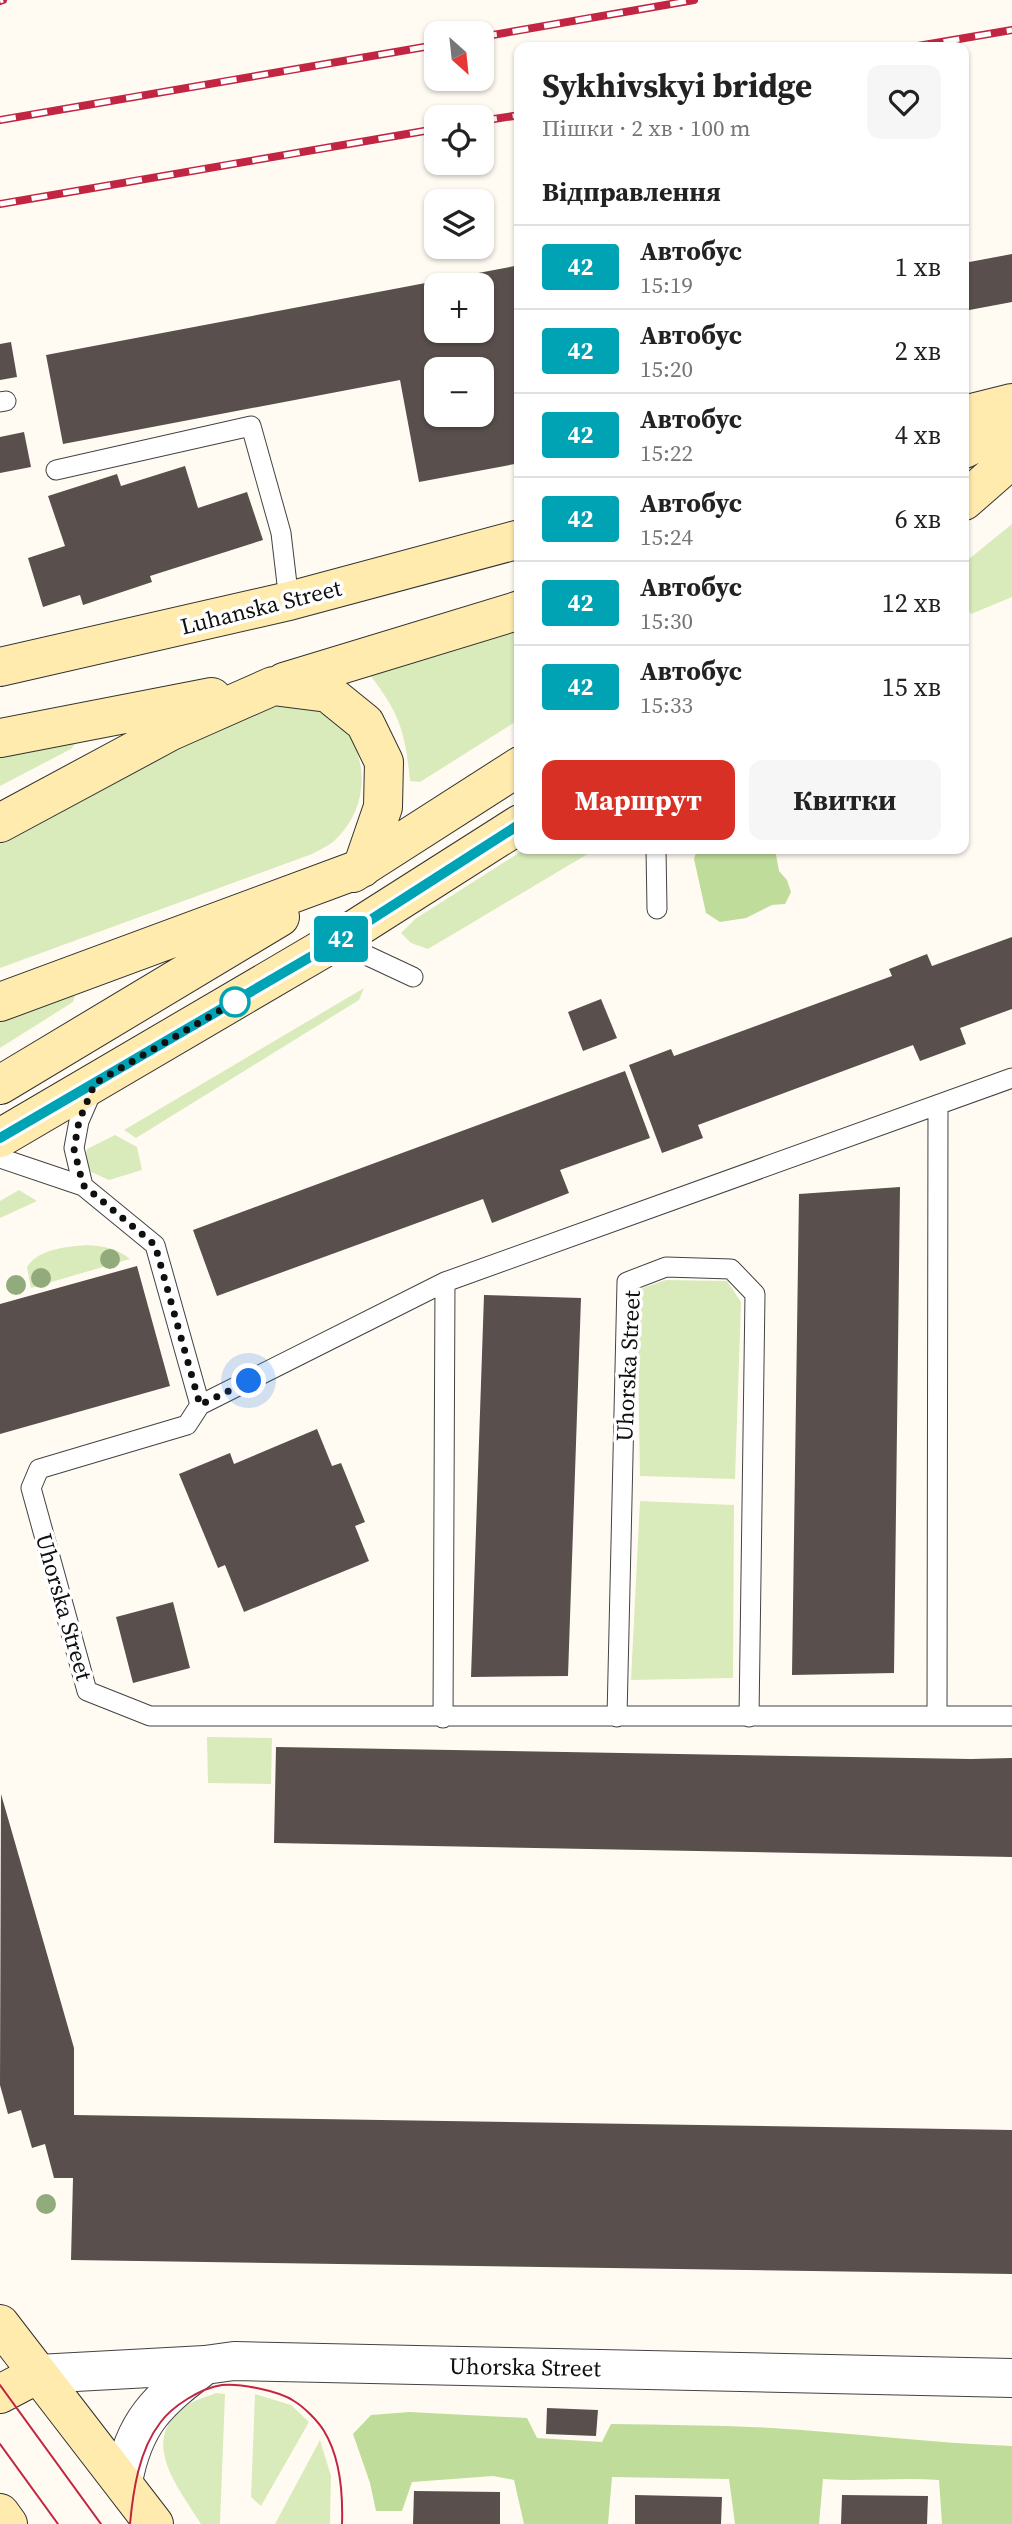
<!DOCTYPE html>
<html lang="uk">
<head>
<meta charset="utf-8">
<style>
	:root { --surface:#fff; --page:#f6f6f6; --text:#222; --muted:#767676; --line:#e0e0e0; --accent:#d93025 }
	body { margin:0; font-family:"Source Serif 4",serif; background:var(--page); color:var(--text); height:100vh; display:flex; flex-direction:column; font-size:26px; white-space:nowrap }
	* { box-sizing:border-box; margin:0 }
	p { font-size:23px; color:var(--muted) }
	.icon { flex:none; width:38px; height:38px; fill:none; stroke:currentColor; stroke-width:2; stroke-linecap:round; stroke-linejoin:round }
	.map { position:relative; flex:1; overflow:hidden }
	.details { position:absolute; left:514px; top:42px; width:455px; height:812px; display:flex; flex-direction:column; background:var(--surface); border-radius:14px; box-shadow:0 2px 5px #0004 }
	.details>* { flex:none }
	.badge { padding:0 14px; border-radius:5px; font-size:24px; line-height:46px }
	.needle { width:46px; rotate:153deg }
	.controls { position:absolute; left:424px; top:21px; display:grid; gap:14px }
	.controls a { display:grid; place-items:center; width:70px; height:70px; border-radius:14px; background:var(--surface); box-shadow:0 2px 5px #0004; font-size:35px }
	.you { position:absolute; width:35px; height:35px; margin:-18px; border:5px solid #fff; border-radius:50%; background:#1a73e8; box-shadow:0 0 0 10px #1a73e833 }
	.map>.badge { position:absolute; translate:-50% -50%; box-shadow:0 0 0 4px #fff }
	h2 { padding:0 28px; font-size:26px; line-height:63px }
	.round { display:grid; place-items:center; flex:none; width:74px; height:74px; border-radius:14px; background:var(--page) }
	.head { display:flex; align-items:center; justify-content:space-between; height:119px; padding:0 28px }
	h1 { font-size:33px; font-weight:700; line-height:52px }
	.primary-button { display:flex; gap:14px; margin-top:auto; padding:14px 28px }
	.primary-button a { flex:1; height:80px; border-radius:14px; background:var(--accent); color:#fff; font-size:28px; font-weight:700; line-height:80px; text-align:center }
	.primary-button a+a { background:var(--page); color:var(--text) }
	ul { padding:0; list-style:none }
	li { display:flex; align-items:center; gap:21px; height:84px; padding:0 28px; border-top:2px solid var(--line) }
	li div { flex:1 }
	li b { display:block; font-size:26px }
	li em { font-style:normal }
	li .badge { min-width:77px; font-weight:700; text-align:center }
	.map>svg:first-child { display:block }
</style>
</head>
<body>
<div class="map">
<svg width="1012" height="2524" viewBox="0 0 1012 2524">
	<rect width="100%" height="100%" fill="#fffbf2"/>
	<!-- green -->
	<path fill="#daebbb" d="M 1012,524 L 1012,597 L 971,614 L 964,604 L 964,563 Z
		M 520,619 L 520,719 L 420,782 L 410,781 C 405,728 398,710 365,669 Z
		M 277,699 C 292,702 310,704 324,711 C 335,715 344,728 350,737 C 370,771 364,813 335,840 C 329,846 319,850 312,854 L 0,968 L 0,841 L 252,705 Z
		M 70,741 L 75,744 L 71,749 L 0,786 L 0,756 Z
		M 525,849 L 596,849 L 428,949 L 411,943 L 401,933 L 415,919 Z
		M 364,988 L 359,1000 L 136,1138 L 124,1130 Z
		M 71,994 L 75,996 L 73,1002 L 0,1048 L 0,1020 Z
		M 115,1135 L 137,1147 L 142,1170 L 109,1180 L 91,1172 L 85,1162 L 87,1149 Z
		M 19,1190 L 37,1201 L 0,1218 L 0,1201 Z
		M 86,1245 C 104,1246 116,1248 130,1259 L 31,1288 L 27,1267 C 38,1249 66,1247 86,1245 Z
		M 666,1280 L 727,1281 L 741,1302 L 735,1479 L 640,1476 L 637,1290 Z
		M 640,1501 L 734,1505 L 733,1678 L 631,1680 Z
		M 207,1737 L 272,1738 L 271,1784 L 208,1783 Z
		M 216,2393 L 225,2394 L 220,2524 L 201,2524 C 179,2488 137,2440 186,2406 C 194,2400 206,2397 216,2393 Z
		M 255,2394 L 291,2405 L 309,2422 L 261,2506 L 251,2497 Z
		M 320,2440 L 331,2476 L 330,2524 L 275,2524 Z"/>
	<!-- forest -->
	<path fill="#c0dc9a" d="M 697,849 L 775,849 L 779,871 L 787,880 L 791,892 L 785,904 L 772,905 L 746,918 L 720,922 L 706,913 L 694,859 Z
		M 409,2412 L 527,2418 L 537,2438 L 602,2442 L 611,2424 C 664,2425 718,2425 772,2428 C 852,2433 932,2443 1012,2446 L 1012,2524 L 942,2524 L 939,2480 C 900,2477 861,2482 823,2479 L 819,2524 L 735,2524 L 729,2479 L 612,2477 L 608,2524 L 524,2524 L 514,2480 L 493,2476 L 412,2482 L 402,2511 L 376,2511 L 370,2483 L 353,2434 L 371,2415 Z"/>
	<!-- building -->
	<path fill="#594f4c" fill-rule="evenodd" d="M 1012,254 L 1012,302 L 964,311 L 964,263 Z
		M 520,265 L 520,463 L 419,482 L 400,380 L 63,444 L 46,355 ZM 436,285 L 481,285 L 481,331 L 436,331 ZM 436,369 L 481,369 L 481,415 L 436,415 Z
		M 11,342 L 17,377 L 0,380 L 0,344 Z
		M 24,432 L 31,467 L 0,473 L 0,437 Z
		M 185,466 L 198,508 L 247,492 L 263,540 L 150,576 L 152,582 L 83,605 L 80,595 L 43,607 L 28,558 L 65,546 L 48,496 L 117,474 L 121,486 Z
		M 1012,937 L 1012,1009 L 960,1028 L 966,1044 L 920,1061 L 913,1045 L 698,1125 L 703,1138 L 662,1153 L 629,1065 L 671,1049 L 674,1056 L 892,976 L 889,969 L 927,954 L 932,966 Z
		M 601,999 L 617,1038 L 583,1051 L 568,1012 Z
		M 625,1071 L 650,1138 L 560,1170 L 569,1193 L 492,1223 L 483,1199 L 217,1296 L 193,1230 Z
		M 900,1187 L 894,1673 L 792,1675 L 799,1194 Z
		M 137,1266 L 170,1386 L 0,1434 L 0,1304 Z
		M 484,1295 L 581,1298 L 568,1676 L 471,1677 Z
		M 317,1429 L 332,1466 L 341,1463 L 365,1522 L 355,1526 L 369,1561 L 244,1612 L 225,1565 L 218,1568 L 179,1474 L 230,1453 L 234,1464 Z
		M 173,1602 L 190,1668 L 133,1683 L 116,1617 Z
		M 276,1747 L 971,1759 L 1012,1758 L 1012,1857 L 274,1843 Z
		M 1,1794 L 74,2048 L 74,2115 L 1012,2130 L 1012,2274 L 71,2260 L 73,2178 L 54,2178 L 45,2144 L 32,2148 L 21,2110 L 8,2114 L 0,2085 Z
		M 547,2408 L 598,2410 L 596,2436 L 546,2434 Z
		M 414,2491 L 500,2492 L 500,2524 L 413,2524 Z
		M 635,2495 L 722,2497 L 721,2524 L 635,2524 Z
		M 842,2495 L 928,2496 L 927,2524 L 841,2524 Z"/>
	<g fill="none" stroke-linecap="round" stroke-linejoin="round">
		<defs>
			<path id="service" d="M 0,402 L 6,401
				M 56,470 L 251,426 L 281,533 L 289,601
				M 656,849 L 657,909
				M 336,941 L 413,977
				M 0,1158 L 83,1186 L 155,1245 L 200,1405 L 187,1425 L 39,1469 L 31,1488 L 87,1691 L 150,1716 L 1012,1716
				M 83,1186 L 74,1148 L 79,1121 L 93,1089
				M 200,1405 L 445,1282 L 1012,1078
				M 937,1716 L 938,1105
				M 617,1717 L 627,1282 L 666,1267 L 731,1269 L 755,1294 L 749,1717
				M 443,1718 L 445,1282"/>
			<path id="tertiary" d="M 38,2374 L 205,2365 L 234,2361 L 1012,2378
				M 123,2482 C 134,2421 158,2401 205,2365"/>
			<path id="secondary" d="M 964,415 L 1012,403
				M 964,449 L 1012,425
				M 964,501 L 1012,459
				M 0,667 L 289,601 L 520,539
				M 284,682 L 520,610
				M 0,738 L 212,697
				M 0,823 L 171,731 L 273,686 L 328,693 L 365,723 L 384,762 L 383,807 L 362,868 L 0,1002
				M 353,873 L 520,766
				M 0,1085 L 280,917
				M 0,1138 L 336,941 L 520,824
				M 0,2324 L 154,2524
				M 0,2394 L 38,2374
				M 0,2513 L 8,2524"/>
		</defs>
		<!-- service casing -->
		<use href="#service" stroke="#434343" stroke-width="21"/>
		<!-- tertiary casing -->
		<use href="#tertiary" stroke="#434343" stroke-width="40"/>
		<!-- secondary casing -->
		<use href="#secondary" stroke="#323232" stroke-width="40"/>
		<!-- service -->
		<use href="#service" stroke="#fff" stroke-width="19"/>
		<!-- tertiary -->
		<use href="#tertiary" stroke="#fff" stroke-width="38"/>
		<!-- secondary -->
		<use href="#secondary" stroke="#ffebad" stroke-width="38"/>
		<!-- tram -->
		<path stroke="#c22541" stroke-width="2" d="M 0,2385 L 101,2524
			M 0,2444 L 58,2524
			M 130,2524 C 133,2491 139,2450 160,2423 C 172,2406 201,2388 222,2385 C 239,2383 280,2391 294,2401 C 304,2407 318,2421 324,2431 C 340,2457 343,2494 342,2524"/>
		<defs>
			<path id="rail" d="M 0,1 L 3,0
				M 481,37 L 694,0
				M 912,47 L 1012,30
				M 0,120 L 436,45
				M 481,121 L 520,115
				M 0,204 L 436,129"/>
		</defs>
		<!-- rail casing -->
		<use href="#rail" stroke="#c22541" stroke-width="8"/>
		<!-- rail -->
		<use href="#rail" stroke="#fff" stroke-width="5" stroke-dasharray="16" stroke-linecap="butt"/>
	</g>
	<!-- trees -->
	<g fill="#92ab7d">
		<circle cx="110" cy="1259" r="10"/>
		<circle cx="41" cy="1278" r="10"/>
		<circle cx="16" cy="1285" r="10"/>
		<circle cx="46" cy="2204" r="10"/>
	</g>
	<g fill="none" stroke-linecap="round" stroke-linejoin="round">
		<defs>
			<path id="line" d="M 0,1138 L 336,942 L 520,824"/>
		</defs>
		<!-- line casing -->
		<use href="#line" stroke="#fff" stroke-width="16"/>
		<!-- line -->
		<use href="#line" stroke="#00a3b4" stroke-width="10"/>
		<!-- walk -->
		<path stroke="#101010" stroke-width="7" stroke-dasharray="0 12.6" d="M 235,1002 L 238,1000 L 95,1083 L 79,1121 L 74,1149 L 83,1185 L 155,1245 L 200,1405 L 249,1381"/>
	</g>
	<!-- markers -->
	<circle fill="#fff" stroke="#00a3b4" stroke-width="3.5" cx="235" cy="1002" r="14"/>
	<g text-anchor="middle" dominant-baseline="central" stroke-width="7" stroke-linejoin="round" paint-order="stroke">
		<!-- street labels -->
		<g font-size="23" fill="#101010" stroke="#fff">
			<text transform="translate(261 607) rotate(-14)">Luhanska Street</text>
			<text transform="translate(628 1366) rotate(-87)">Uhorska Street</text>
			<text transform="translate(64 1607) rotate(74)">Uhorska Street</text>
			<text transform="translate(525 2367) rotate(1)">Uhorska Street</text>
		</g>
	</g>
</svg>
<div class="controls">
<a><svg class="needle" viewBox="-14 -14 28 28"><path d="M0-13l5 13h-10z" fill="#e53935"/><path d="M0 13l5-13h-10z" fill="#767676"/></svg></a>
<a><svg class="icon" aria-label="locate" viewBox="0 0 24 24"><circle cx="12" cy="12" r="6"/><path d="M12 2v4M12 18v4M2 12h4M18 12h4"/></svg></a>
<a><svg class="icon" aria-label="layers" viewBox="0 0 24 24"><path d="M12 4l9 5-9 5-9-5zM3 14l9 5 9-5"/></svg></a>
<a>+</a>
<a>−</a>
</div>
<div class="you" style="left:249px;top:1381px"></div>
<b class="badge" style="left:341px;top:939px;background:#00a3b4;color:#fff">42</b>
<section class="details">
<div class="head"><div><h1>Sykhivskyi bridge</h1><p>Пішки · 2 хв · 100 m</p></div><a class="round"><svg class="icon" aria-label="heart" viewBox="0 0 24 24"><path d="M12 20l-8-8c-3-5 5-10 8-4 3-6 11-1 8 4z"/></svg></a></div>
<h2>Відправлення</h2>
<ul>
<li><span class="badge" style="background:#00a3b4;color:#fff">42</span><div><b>Автобус</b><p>15:19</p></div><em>1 хв</em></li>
<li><span class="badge" style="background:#00a3b4;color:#fff">42</span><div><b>Автобус</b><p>15:20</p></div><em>2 хв</em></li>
<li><span class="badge" style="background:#00a3b4;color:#fff">42</span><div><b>Автобус</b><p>15:22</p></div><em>4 хв</em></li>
<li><span class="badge" style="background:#00a3b4;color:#fff">42</span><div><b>Автобус</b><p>15:24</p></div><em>6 хв</em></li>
<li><span class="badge" style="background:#00a3b4;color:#fff">42</span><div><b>Автобус</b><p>15:30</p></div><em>12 хв</em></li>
<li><span class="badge" style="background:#00a3b4;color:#fff">42</span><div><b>Автобус</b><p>15:33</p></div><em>15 хв</em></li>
</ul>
<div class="primary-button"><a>Маршрут</a><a>Квитки</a></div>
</section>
</div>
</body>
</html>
